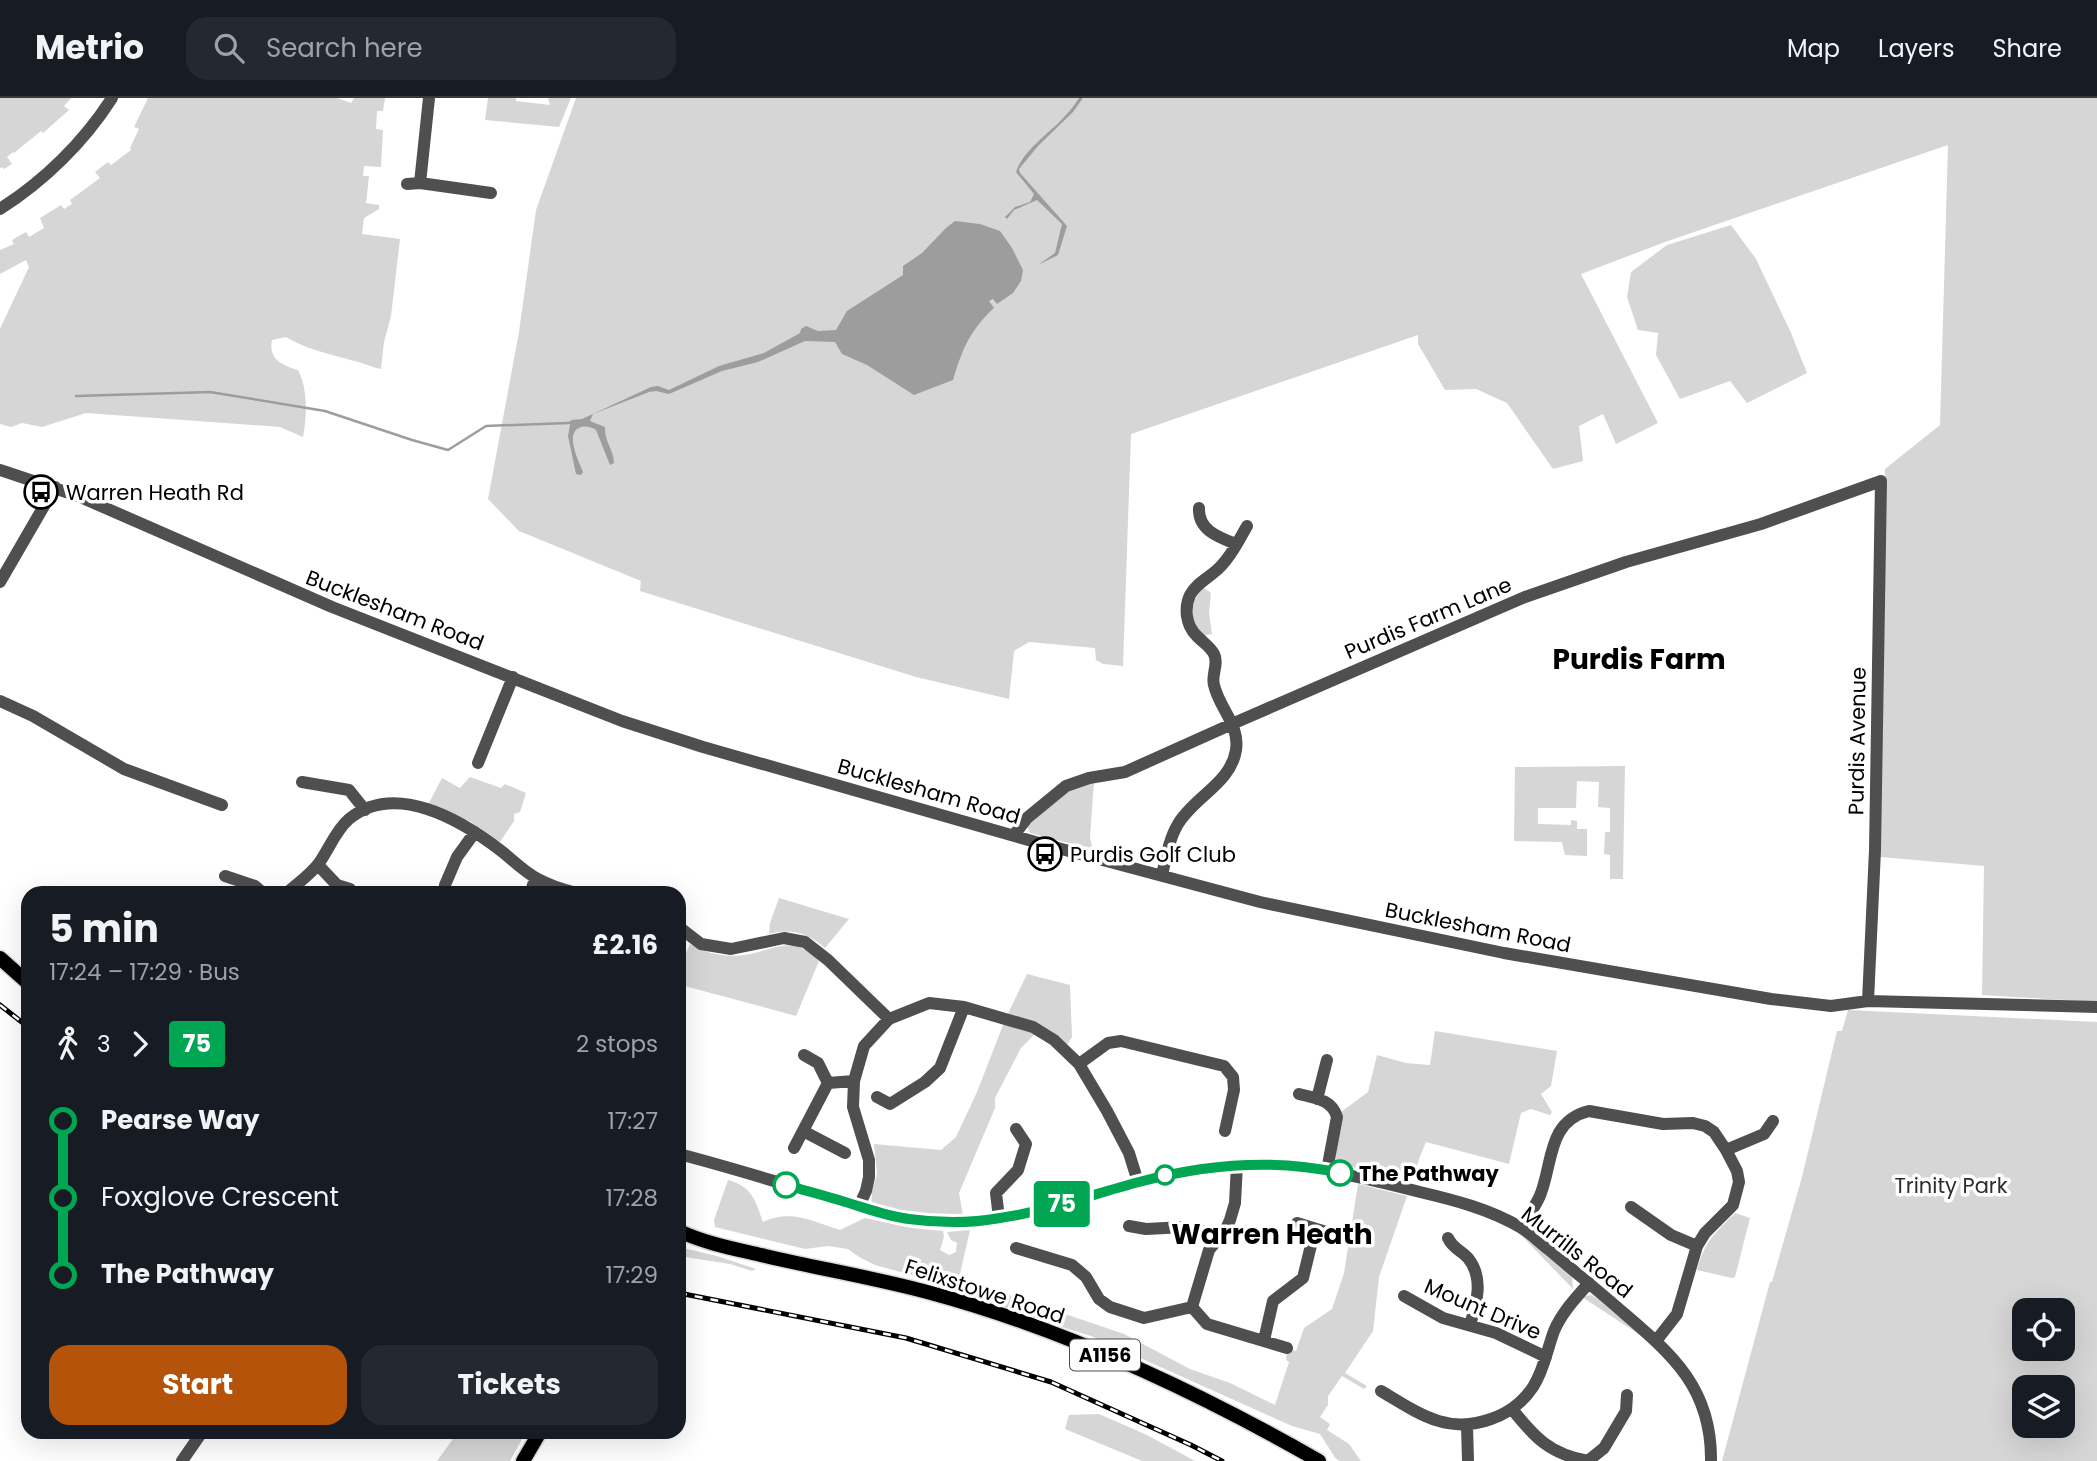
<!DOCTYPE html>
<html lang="en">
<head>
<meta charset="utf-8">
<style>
	:root { --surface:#171b24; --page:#242831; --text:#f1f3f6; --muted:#9ea1a6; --line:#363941; --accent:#b45309 }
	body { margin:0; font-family:Poppins,sans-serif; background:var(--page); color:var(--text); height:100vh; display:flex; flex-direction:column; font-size:26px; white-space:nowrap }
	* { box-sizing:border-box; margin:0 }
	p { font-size:23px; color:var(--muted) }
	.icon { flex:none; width:38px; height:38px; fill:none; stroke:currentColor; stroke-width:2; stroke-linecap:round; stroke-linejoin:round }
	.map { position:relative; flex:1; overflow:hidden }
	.panel { position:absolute; left:21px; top:788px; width:665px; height:553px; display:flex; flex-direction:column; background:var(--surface); border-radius:21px; box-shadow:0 7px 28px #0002 }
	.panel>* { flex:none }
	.badge { padding:0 14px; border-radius:5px; font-size:24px; line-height:46px }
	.fabs { position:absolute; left:2012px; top:1200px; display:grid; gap:14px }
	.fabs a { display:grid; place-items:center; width:63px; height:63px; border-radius:14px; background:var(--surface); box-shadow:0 7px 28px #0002; font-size:35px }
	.map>.badge { position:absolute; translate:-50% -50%; box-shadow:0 0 0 4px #fff }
	.legs { display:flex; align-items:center; gap:10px; height:77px; padding:0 28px; font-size:23px }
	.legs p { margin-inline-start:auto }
	.head { display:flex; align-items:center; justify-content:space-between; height:119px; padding:0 28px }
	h1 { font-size:38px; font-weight:700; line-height:52px }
	.button { display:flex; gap:14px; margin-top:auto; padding:14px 28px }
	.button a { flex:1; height:80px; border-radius:21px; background:var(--accent); color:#fff; font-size:28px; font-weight:700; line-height:80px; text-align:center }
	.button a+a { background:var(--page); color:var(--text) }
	ul { padding:0 28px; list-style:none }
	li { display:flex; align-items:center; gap:24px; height:77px; font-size:26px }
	li i { display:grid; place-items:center; width:10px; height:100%; margin:0 9px; background:currentColor }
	li i::after { content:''; width:18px; height:18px; margin:-9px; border:5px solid; border-radius:50%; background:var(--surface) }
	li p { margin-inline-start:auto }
	li:first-child i { background:linear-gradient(#0000 50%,currentColor 0) }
	li:last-child i { background:linear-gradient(currentColor 50%,#0000 0) }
	header { display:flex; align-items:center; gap:42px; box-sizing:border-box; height:98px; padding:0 35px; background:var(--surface); border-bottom:2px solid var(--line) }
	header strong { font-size:33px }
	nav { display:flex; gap:38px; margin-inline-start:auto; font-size:24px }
	.search { width:490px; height:63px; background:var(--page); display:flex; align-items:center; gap:18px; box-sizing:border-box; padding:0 24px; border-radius:21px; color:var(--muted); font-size:26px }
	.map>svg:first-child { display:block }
</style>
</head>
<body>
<header>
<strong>Metrio</strong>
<div class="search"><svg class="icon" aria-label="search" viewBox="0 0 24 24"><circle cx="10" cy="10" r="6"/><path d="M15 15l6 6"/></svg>Search here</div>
<nav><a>Map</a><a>Layers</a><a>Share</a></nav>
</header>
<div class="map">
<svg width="2097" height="1363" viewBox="0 0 2097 1363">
	<rect width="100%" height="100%" fill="#fff"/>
	<!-- green -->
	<path fill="#d6d6d6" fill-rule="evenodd" d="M 0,0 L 71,0 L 64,8 L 69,12 L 43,35 L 41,33 L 14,55 L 13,54 L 7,59 L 12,66 L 4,71 L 2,69 L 0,71 Z
		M 148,0 L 337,0 L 351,5 L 354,0 L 385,0 L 383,13 L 377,13 L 376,31 L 383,32 L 381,69 L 364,68 L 363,78 L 369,78 L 366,105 L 379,107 L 379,111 L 364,120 L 362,136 L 400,141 L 391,218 L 384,244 L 381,271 C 371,269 364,265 354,263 C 331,256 307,252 286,239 L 272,242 C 268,261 282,267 298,272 C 308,291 307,318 303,339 L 280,329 L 86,315 L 42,329 L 22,325 L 11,329 L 0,326 L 0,231 L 29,169 L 26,162 L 0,176 L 0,152 L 14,146 L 12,142 L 26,134 L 29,139 L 44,130 L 40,120 L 61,107 L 64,111 L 72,106 L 70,102 L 100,80 L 95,74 L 108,64 L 111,67 L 131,52 L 130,50 L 139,31 L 134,29 Z
		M 488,0 L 516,0 L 516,3 L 550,7 L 548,0 L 571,0 L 559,29 L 485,22 Z
		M 576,0 L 2097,0 L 2097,904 L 1982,897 L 1984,768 L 1880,759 L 1885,371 L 1940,327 L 1948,47 L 1665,144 L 1581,176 L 1658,325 L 1616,346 L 1603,316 L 1579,328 L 1583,363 L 1553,371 L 1507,305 L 1476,291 L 1445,292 L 1418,246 L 1418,237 L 1131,336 L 1123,568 L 1103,566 L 1096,562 L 1095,550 L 1029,544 L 1014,553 L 1009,601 L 916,579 L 640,493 L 641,483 L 519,433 L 488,401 L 519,234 L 536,112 Z
		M 1731,127 L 1756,161 L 1791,235 L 1807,275 L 1747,305 L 1730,283 L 1680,301 L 1656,257 L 1658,235 L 1638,232 L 1627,199 L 1631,174 L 1667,147 Z
		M 1203,489 L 1211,495 L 1209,515 L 1212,536 L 1202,538 L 1194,531 L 1192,506 Z
		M 1625,668 L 1623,781 L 1610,781 L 1610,757 L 1604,756 L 1605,734 L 1610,734 L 1610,710 L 1598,709 L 1599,684 L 1577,683 L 1576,710 L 1538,710 L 1538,726 L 1571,727 L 1571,722 L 1577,723 L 1577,731 L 1587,731 L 1587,758 L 1565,757 L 1562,744 L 1514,743 L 1515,669 Z
		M 470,679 L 501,690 L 505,686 L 526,695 L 520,714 L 514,716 L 514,723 L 500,744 L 471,724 L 429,705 L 442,680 L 460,690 Z
		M 1094,684 L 1090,739 L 1092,749 L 1087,750 L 1030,735 L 1027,727 L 1072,690 Z
		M 779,800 L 849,821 L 825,850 C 808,835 791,830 769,836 L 770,825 Z
		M 690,846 C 705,855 726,860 743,857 C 775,853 791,835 819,863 L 796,918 L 681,887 C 682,875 684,857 690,846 Z
		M 1027,876 L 1070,887 L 1072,939 L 1064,952 L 1038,933 L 1021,950 L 995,1000 L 995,1010 L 959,1095 L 964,1123 L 871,1112 L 872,1092 L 877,1076 L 874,1046 L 941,1052 L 956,1039 L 977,994 L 1005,922 Z
		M 1848,912 L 2097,924 L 2097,1363 L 1722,1363 L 1770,1184 L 1772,1184 L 1802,1079 L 1837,933 L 1842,933 ZM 2025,1213 L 2063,1213 L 2063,1251 L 2025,1251 ZM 2025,1290 L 2063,1290 L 2063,1328 L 2025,1328 Z
		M 1435,933 L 1557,953 L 1551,988 L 1541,996 L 1552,1014 L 1550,1017 L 1531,1011 L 1521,1015 L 1509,1066 L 1426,1044 L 1420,1058 L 1416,1072 L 1410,1071 L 1408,1081 L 1335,1065 L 1341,1014 L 1368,994 L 1377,957 L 1406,965 L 1430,967 Z
		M 728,1082 C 752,1089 755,1101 763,1124 C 792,1111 811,1123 840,1132 L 865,1120 L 912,1130 L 943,1133 L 944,1139 L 940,1152 L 949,1157 L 956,1154 L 957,1145 L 951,1142 L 947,1134 L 970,1132 L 959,1180 L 1124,1236 L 1190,1271 L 1230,1285 L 1275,1307 L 1289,1264 L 1286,1262 L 1287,1250 L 1296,1253 L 1304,1230 L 1332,1211 L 1344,1175 L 1358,1086 L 1407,1098 L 1379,1179 L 1373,1233 L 1345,1275 L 1367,1288 L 1364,1291 L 1342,1278 L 1328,1298 L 1328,1307 L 1320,1319 L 1330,1326 L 1327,1332 L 1349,1346 L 1361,1363 L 1340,1363 L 1336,1361 L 1320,1336 L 1292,1328 L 1091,1238 L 1049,1225 L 933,1183 L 875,1167 L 859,1159 L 848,1151 L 828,1148 L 805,1151 L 715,1129 L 714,1122 Z
		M 1735,1115 L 1750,1120 L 1735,1179 L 1732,1180 L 1697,1172 C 1704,1144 1716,1134 1735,1115 Z
		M 1520,1136 L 1572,1179 L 1573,1191 Z
		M 679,1149 L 717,1158 L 756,1171 L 752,1173 L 730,1166 L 679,1158 Z
		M 1591,1197 L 1598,1201 L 1640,1237 L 1582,1199 Z
		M 1099,1316 L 1147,1337 L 1195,1363 L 1142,1363 L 1065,1331 L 1069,1317 Z
		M 458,1334 L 526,1334 L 510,1363 L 437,1363 Z"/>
	<!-- water -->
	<path fill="#9d9d9d" d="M 1079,0 L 1083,0 L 1073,14 L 1038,48 L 1019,71 L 1020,75 L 1067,128 L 1058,157 L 1038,167 L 1055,155 L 1062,126 L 1037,102 L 1014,112 L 1007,121 L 1005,119 L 1015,109 L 1030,104 L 1034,96 L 1016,74 C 1024,51 1049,36 1065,18 C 1070,13 1075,6 1079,0 Z
		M 955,123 L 980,126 L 1000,133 L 1012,150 L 1023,172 L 1021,183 L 1013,195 L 997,206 L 993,201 L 989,203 L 994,210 C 970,232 962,252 953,282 L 914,297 L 867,267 L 842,256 L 835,244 L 805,243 L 758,264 L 722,273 L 669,296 L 656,293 L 649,294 L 593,316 L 590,323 L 605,329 C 604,343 614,352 614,365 L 610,367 L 596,332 C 591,329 585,327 579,330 C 565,336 579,364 583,374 L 581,377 L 576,376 L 568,338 L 570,326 L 565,326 L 572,322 L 582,321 L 651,289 L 658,288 L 669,292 L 719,268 L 764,255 L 800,235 L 801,231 L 806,228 L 818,233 L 836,232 L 847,213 L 903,177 L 903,168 L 922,155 L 946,130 Z"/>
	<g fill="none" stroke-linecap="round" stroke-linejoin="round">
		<!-- stream -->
		<path stroke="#9d9d9d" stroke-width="2.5" d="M 76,298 L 210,294 L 325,313 L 412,342 L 448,352 L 486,328 L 568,325"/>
		<defs>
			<path id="major" d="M 0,860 L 28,885
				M 679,1133 C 707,1146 736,1151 765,1158 C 821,1171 876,1180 931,1195 C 1064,1231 1200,1295 1319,1363
				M 523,1363 L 540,1334"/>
		</defs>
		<!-- major casing -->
		<use href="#major" stroke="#dbdbdb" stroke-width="17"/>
		<!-- minor -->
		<path stroke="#4f4f4f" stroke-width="12" d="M 420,85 L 429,0
			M 407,86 L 420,85 L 491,95
			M 0,111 C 44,83 84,44 112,0
			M 0,372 L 78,398 L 332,509 L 622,623 L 703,649 L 1039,745 L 1260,804 L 1504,855 L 1771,901 L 1831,908 L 1868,903 L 2097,909
			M 1199,410 C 1198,432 1218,439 1236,446
			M 0,484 L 55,389
			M 0,603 L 33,618 L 124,671 L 222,707
			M 478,665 L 513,579
			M 302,684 L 349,692 L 365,712
			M 1014,737 L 1027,720 L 1066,688 L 1089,680 L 1125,674 L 1232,626 L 1525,499 L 1626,464 L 1761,426 L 1881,383 L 1875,752 L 1868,903
			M 318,767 L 337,787 L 350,791
			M 1162,777 C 1166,760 1169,741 1178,726 C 1194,699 1231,685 1236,652 C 1240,627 1219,610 1214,587 C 1211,577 1219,566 1214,556 C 1210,548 1202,544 1196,537 C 1186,527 1184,510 1190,497 C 1197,484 1211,479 1221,468 C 1232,457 1239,442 1247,428
			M 225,778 L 255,788 L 262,794
			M 445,787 L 457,759 L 475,734
			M 288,794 C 298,785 311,776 319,765 C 329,751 336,732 349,721 C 395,683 461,722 500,752 C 512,761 524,774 538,781 C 549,787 561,791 573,794
			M 531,794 L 535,780
			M 679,829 L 701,846 L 731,851 L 784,840 L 805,844 L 828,862 L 889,921
			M 804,957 L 818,965 L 828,985
			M 1079,966 L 1108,945 L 1121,943 L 1224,968 L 1233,979 L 1234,992 L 1225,1033
			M 1299,996 C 1314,1000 1332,1001 1337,1019 L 1327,1072
			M 877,999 L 890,1006 L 925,984 L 940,970 L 964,909
			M 1317,1001 L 1327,962
			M 803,1033 L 845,1055
			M 794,1050 L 828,985 L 854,983
			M 1726,1052 L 1764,1036 L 1773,1023
			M 679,1056 C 729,1069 778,1084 827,1099 C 854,1106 880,1116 907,1121 C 922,1124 939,1122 955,1123 C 1033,1125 1104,1088 1180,1074 C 1268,1057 1335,1072 1420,1094 C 1454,1102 1489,1111 1520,1129 C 1530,1135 1539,1144 1548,1151 C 1569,1169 1590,1186 1611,1204 C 1665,1251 1712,1284 1711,1363
			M 1237,1066 L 1235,1105 L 1230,1122 L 1225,1133 L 1209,1152 L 1192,1209 L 1207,1226 L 1287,1250
			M 859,1108 L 866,1093 L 869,1079 L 869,1062 L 853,1009 L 854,983 L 864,948 L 889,921 L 929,905 L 964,909 L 1033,929 L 1054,942 L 1079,966 L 1107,1013 L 1129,1055 L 1138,1084
			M 1631,1109 L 1671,1137 L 1697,1148
			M 999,1120 L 996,1095 L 1018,1072 L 1026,1046 L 1016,1031
			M 1297,1125 L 1336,1137
			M 1129,1128 L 1146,1131 L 1185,1129 L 1202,1133 L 1216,1142
			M 1522,1130 C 1527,1118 1537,1107 1541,1095 C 1553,1063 1548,1023 1589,1013 L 1663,1026 L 1693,1025 L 1705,1028 L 1714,1034 L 1726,1052 L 1737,1073 L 1739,1084 L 1733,1107 L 1705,1135 L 1697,1148 L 1677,1216 L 1656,1243
			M 1448,1140 C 1453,1151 1461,1152 1468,1160 C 1484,1180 1477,1204 1470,1227
			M 1016,1150 L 1072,1167 L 1086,1179 L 1099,1201 L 1110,1209 L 1144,1220 L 1192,1209
			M 1404,1198 L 1443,1220 L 1496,1235 L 1546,1259
			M 1264,1242 L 1273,1203 L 1303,1180 L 1315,1131
			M 1381,1293 C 1418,1315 1447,1337 1491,1321 C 1509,1315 1523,1304 1533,1289 C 1544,1272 1547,1252 1554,1233 C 1562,1214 1576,1200 1589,1185
			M 1512,1311 C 1535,1340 1550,1356 1588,1363 L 1604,1350 L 1626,1313 L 1627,1297
			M 1467,1328 L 1468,1363
			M 182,1363 L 202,1334"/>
		<!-- major -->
		<use href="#major" stroke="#000" stroke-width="14"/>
		<defs>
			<path id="rail" d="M 0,907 L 28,929
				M 679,1195 L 906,1240 L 1051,1284 L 1191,1347 L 1222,1363"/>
		</defs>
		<!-- rail casing -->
		<use href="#rail" stroke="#000" stroke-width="5"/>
		<!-- rail -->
		<use href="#rail" stroke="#fff" stroke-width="2.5" stroke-dasharray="8" stroke-linecap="butt"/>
	</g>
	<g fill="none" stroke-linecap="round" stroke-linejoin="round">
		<defs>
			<path id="line-1" d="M 786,1087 C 810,1094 834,1100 858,1108 C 874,1113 892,1119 909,1121 C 938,1125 972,1125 1000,1120 C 1048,1113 1093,1096 1139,1084 C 1206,1066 1272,1060 1340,1075"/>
		</defs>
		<!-- line-1 casing -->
		<use href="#line-1" stroke="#fff" stroke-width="16"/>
		<!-- line-1 -->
		<use href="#line-1" stroke="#00a651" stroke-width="10"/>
	</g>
	<!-- icons -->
	<defs>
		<symbol id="bus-ring" viewBox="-11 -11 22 22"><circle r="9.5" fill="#fff" stroke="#000" stroke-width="1.5"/><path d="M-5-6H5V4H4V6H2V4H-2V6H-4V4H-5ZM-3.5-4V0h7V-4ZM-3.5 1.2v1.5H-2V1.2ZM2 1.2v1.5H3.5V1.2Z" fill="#000"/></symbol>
	</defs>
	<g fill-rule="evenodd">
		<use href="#bus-ring" x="22" y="375" width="38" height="38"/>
		<use href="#bus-ring" x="1026" y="737" width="38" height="38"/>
	</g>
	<!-- markers -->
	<g fill="#fff" stroke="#00a651" stroke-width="3.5">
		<circle cx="1340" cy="1075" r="12"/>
		<circle cx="1165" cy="1077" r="9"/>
		<circle cx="786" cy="1087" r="12"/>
	</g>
	<g text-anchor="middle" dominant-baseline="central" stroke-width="7" stroke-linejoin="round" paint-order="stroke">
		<!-- shield labels -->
		<rect fill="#fff" stroke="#4c4c4c" stroke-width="2" x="1070" y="1241.5" width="70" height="31" rx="5"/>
		<g font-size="19" font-weight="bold" fill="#000">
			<text x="1105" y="1257">A1156</text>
		</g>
		<!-- poi labels -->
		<g font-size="21" fill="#000" stroke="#fff" text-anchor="start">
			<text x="66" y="394">Warren Heath Rd</text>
			<text x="1070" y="756">Purdis Golf Club</text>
		</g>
		<!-- street labels -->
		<g font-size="21" fill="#000" stroke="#fff">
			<text transform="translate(395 512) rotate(21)">Bucklesham Road</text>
			<text transform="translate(1428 520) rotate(-23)">Purdis Farm Lane</text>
			<text transform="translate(1857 643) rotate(-89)">Purdis Avenue</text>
			<text transform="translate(929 693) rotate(16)">Bucklesham Road</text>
			<text transform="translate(1478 829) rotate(11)">Bucklesham Road</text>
			<text transform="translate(1577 1154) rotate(38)">Murrills Road</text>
			<text transform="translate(985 1193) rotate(18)">Felixstowe Road</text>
			<text transform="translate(1483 1211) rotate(23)">Mount Drive</text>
		</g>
		<!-- stop labels -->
		<g font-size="21" font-weight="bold" fill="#000" stroke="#fff" text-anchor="start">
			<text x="1359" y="1075">The Pathway</text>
		</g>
		<!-- park labels -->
		<g font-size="21" fill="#2d2d2d" stroke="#fff">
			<text x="1951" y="1087">Trinity Park</text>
		</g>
		<!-- district labels -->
		<g font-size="28" font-weight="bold" fill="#000" stroke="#fff">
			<text x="1639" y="561">Purdis Farm</text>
			<text x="1272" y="1136">Warren Heath</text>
		</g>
	</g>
</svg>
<div class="fabs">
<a><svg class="icon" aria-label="locate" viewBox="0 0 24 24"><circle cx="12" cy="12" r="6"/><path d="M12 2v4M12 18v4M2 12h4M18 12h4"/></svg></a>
<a><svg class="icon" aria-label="layers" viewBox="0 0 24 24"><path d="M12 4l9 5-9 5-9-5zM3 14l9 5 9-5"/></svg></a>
</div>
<b class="badge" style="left:1062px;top:1106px;background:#00a651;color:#fff">75</b>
<section class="panel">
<div class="head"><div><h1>5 min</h1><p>17:24 – 17:29 · Bus</p></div><b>£2.16</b></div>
<div class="legs"><svg class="icon" aria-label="walk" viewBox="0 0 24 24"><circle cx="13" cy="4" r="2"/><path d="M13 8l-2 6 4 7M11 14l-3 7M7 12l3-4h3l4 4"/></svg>3<svg class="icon" aria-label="forward" viewBox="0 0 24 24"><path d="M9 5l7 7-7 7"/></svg><b class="badge" style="background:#00a651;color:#fff">75</b><p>2 stops</p></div>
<ul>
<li><i style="color:#00a651"></i><b>Pearse Way</b><p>17:27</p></li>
<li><i style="color:#00a651"></i><span>Foxglove Crescent</span><p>17:28</p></li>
<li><i style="color:#00a651"></i><b>The Pathway</b><p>17:29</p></li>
</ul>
<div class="button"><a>Start</a><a>Tickets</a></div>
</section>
</div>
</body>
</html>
